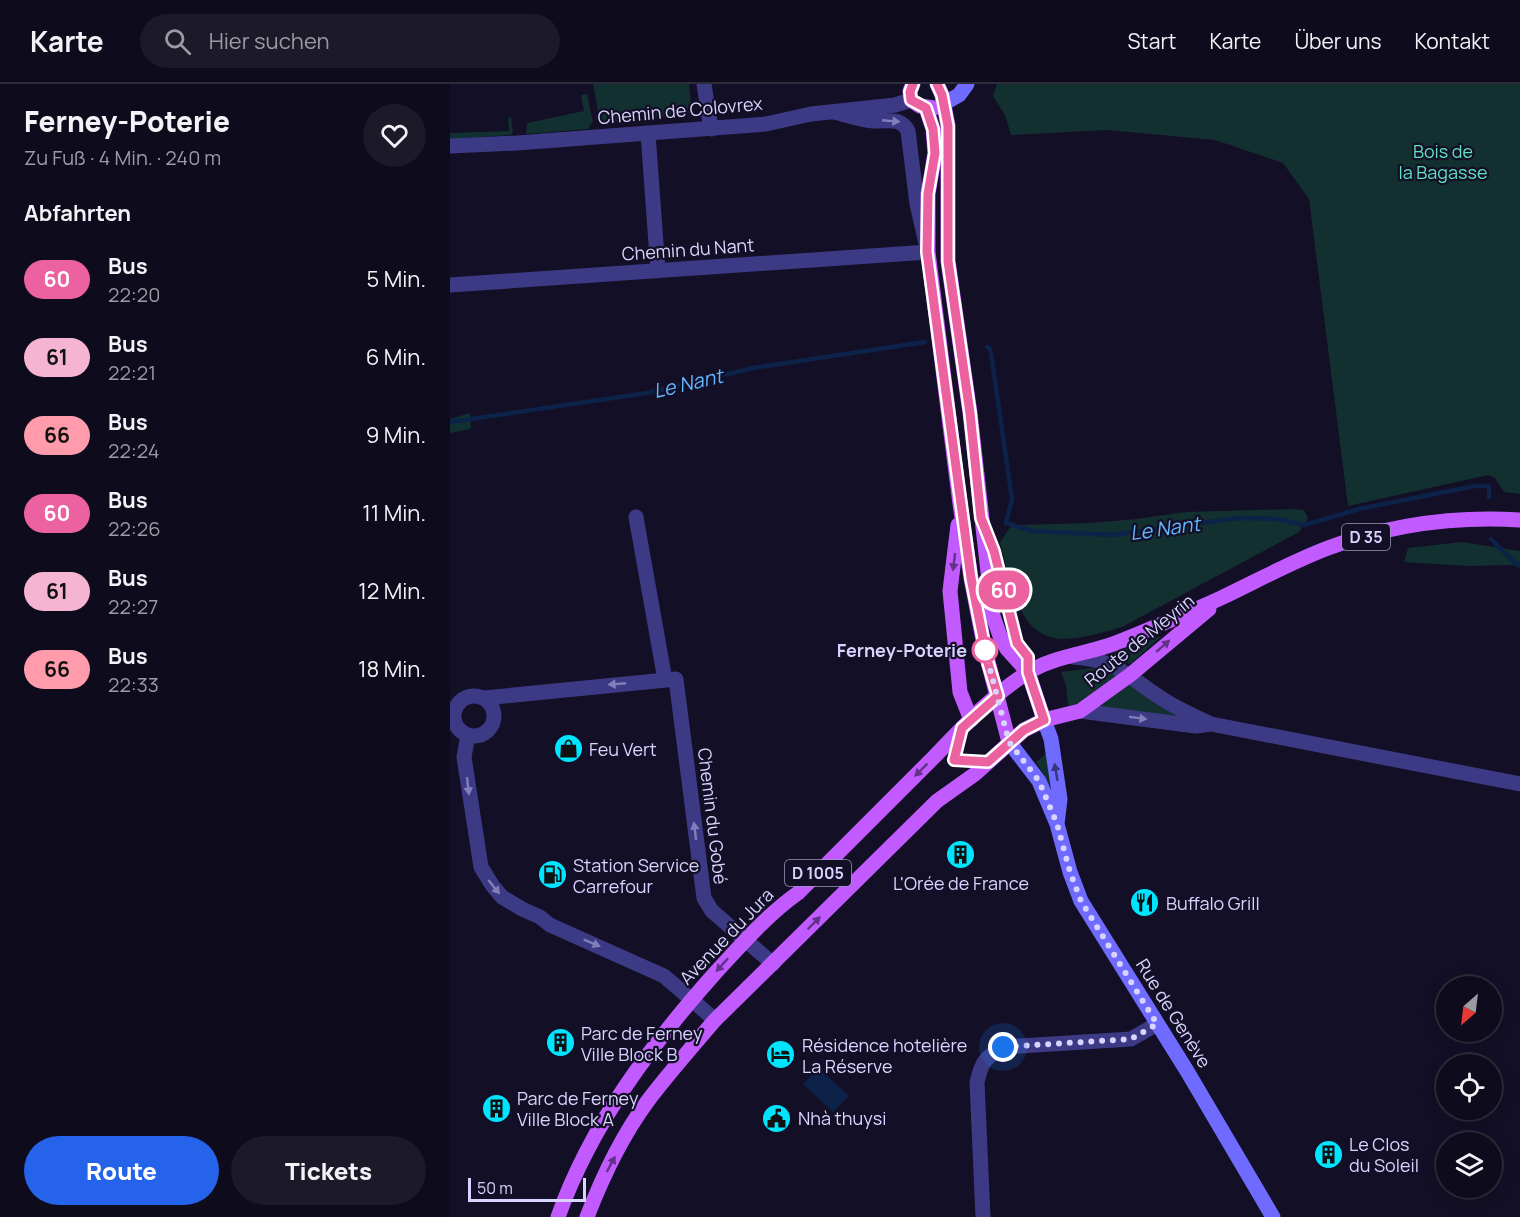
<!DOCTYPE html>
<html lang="de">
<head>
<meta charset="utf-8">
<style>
	:root { --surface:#0e0b1c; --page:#1c1929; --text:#f1f3f6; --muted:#9b9ba3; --line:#2e2b3b; --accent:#2563eb }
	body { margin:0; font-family:Manrope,sans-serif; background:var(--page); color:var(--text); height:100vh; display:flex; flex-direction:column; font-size:22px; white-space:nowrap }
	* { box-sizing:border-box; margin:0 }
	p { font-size:20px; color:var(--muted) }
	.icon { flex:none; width:33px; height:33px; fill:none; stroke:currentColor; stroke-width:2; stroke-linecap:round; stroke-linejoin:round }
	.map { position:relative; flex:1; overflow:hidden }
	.sheet { display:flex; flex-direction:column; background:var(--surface); width:450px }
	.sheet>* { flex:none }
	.badge { padding:0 12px; border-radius:20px; font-size:21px; line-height:39px }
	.needle { width:39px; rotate:208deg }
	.tools { position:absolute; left:986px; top:892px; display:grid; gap:12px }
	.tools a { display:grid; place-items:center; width:66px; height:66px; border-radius:50%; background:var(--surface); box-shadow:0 3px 15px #0003,0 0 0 2px var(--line); font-size:30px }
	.scale { position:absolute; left:18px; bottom:15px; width:118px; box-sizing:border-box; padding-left:6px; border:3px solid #d9d4ff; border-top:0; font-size:16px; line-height:21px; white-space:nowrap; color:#d9d4ff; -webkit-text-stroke:4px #130f26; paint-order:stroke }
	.you { position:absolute; width:30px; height:30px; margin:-15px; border:4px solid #fff; border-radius:50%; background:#1a73e8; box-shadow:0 0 0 9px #1a73e833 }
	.map>.badge { position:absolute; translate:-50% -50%; box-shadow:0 0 0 3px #fff }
	h2 { padding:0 24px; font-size:22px; line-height:54px }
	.round { display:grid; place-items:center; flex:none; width:63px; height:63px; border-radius:32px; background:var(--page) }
	.overview { display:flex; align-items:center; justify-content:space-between; height:102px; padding:0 24px }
	h1 { font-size:28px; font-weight:800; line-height:45px }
	.button { display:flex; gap:12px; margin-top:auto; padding:12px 24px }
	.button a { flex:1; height:69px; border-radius:36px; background:var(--accent); color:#fff; font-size:24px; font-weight:800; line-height:69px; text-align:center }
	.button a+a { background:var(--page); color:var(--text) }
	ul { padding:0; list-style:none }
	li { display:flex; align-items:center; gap:18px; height:78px; padding:0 24px }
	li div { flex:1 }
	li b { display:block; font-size:22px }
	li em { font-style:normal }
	li .badge { min-width:66px; font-weight:700; text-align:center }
	header { display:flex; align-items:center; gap:36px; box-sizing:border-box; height:84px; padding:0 30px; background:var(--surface); border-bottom:2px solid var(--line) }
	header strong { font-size:28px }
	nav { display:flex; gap:33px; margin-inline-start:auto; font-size:21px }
	.search { width:420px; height:54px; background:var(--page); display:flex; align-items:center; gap:15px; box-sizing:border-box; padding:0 21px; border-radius:33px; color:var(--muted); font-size:22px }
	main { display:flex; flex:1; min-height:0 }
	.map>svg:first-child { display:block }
</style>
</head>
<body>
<header>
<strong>Karte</strong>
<div class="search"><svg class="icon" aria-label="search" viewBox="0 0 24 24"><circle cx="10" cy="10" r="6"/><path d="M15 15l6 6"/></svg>Hier suchen</div>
<nav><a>Start</a><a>Karte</a><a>Über uns</a><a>Kontakt</a></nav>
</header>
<main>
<section class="sheet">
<div class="overview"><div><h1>Ferney-Poterie</h1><p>Zu Fuß · 4 Min. · 240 m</p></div><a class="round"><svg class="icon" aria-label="heart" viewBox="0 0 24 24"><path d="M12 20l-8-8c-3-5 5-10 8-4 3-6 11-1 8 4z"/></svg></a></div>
<h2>Abfahrten</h2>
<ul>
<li><span class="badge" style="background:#ec619f;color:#fff">60</span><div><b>Bus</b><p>22:20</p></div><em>5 Min.</em></li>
<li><span class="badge" style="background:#f5b5d2;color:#111">61</span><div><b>Bus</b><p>22:21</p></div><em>6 Min.</em></li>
<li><span class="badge" style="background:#ff9baa;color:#111">66</span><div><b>Bus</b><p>22:24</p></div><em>9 Min.</em></li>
<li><span class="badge" style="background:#ec619f;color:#fff">60</span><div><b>Bus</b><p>22:26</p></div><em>11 Min.</em></li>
<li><span class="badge" style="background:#f5b5d2;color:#111">61</span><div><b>Bus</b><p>22:27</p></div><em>12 Min.</em></li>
<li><span class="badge" style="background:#ff9baa;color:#111">66</span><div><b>Bus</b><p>22:33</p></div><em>18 Min.</em></li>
</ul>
<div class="button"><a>Route</a><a>Tickets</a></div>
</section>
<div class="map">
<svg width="1070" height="1133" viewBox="0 0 1070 1133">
	<rect width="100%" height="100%" fill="#130f26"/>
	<!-- green -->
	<path fill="#12302f" d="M 143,0 L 239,0 L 242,29 L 156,39 L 149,33 Z
		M 547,0 L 1070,0 L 1070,410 L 1054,408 L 1045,394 L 1038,391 L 898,422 L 859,115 L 833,79 L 765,56 L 657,46 L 561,51 L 555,31 L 543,12 Z
		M 137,10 L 143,38 L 139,42 L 139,45 L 76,50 L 77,39 L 134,27 L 131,11 Z
		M 61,33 L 63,47 L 61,51 L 0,55 L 0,49 L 59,47 L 58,34 Z
		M 20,329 L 21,345 L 0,349 L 0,335 Z
		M 844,425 L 854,426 L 858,434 L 849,448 L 672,543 C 654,548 623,558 604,554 C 565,546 559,490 550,458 L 563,439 L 568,441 L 640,439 L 686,435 L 736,428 Z
		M 1012,458 L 1070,467 L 1070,484 L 1062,481 L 1018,482 L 954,478 L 958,464 Z
		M 712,552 L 680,580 L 660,570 Z
		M 642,584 L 651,585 L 667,592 C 656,600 630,623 618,621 L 616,601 L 611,588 Z
		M 681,599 L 743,637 L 650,622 Z
		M 597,669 L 603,718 L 597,695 L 586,678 Z"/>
	<!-- water -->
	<path fill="#0c2248" d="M 368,984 L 399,1012 L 383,1028 L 353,1000 Z"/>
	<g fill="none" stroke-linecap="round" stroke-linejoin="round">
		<!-- stream -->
		<path stroke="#0c2248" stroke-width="4.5" d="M 537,263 L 540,265 L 541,269 L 562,415 L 556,439 L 582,447 L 662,451 L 789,434 L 827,435 L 854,441 L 909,425 L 1025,402 L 1039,402 L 1039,413
			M 0,338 L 197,309 L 303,284 L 475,258
			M 1041,455 L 1064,478 L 1070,481"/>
		<!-- street -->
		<path stroke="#3d3a85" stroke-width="15" d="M 254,0 L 261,45
			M 198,49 L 208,187
			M 0,62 L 67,59 L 316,40 L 361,30 L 445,21 L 461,16
			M 0,201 L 478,168 L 467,120 L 458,47 C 450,32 437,38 423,37 C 410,36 396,31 384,28
			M 186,433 L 215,596
			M 623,573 C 668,576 675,591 711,614 C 726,624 744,632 761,640 L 746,642 L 630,627
			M4 632a20 20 0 1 1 40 0a20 20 0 1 1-40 0Z
			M 34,614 L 226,595 L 254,814 L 262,827 L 323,880
			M 761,640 L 1070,700
			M 18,651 L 14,673 L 31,783 L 42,801 L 52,813 L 72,825 L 90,833 L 100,841 L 214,892 L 265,936
			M 533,1133 L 527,998 C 532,977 535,974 553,963 L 681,955 L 707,940"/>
		<!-- secondary -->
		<path stroke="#6f6bff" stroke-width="15" d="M 493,20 L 509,11 L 517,0
			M 594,636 L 601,655 L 610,715 L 607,740
			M 559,658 L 589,697 L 607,740 L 620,788 L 631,817 L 737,987 L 823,1133"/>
		<!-- primary -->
		<path stroke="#c25bff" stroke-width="15" d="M 463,0 L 460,7 L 461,16 L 470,22 L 484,24
			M 487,0 L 492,11 L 498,42 L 498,177 L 520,329 L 543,532 L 550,552 L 557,565 L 578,588 L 594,636
			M 476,24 L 483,45 L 485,69 L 478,110 L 478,168 L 510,420 L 521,494 L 535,566 L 559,658
			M 508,441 L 500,507 L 510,608 L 521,636
			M 108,1133 C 141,1040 201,961 266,888 C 292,860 317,831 348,809 C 393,764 438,719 483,674 C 512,644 542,611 577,589 C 605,571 641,570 671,557 C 705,543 738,529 771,514 C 807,497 841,478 878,464 C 939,441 1005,432 1070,436
			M 137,1133 C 152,1094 172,1052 197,1018 C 218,990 242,963 265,936 L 487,717 L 525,690 L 574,646 L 594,636 L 630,627 L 680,591 L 759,525"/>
	</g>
	<!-- one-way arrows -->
	<defs><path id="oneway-solid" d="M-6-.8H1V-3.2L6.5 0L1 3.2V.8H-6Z" transform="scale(1.5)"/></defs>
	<g fill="#837fbc">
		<use href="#oneway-solid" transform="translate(441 37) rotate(5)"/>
		<use href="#oneway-solid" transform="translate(167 600) rotate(175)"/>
		<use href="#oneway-solid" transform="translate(688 634) rotate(7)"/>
		<use href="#oneway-solid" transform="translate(18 702) rotate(83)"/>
		<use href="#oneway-solid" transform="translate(245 747) rotate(-97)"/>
		<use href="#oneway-solid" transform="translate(44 803) rotate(51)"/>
		<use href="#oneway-solid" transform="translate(142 859) rotate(23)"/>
	</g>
	<g fill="#623188">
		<use href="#oneway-solid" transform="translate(504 478) rotate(97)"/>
		<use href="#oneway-solid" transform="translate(713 562) rotate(-41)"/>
		<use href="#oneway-solid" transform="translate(471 686) rotate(135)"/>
		<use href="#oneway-solid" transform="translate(364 839) rotate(-45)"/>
		<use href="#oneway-solid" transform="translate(272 881) rotate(132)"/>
		<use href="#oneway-solid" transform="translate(161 1080) rotate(-62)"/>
	</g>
	<use fill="#38347d" href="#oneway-solid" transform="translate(606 688) rotate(-100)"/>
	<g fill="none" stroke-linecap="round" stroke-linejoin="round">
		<defs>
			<path id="line" d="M 463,0 L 460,8 L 461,16 L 476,24 L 483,45 L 485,69 L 478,110 L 477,168 L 521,494 L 538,579 L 548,612 L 512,644 L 504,676 L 538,678 L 574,646 L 594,636 L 578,588 L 578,573 L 567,559 L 544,467 L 531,434 L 520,329 L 498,177 L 498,42 L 492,11 L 487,0"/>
		</defs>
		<!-- line casing -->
		<use href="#line" stroke="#fff" stroke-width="14"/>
		<!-- line -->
		<use href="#line" stroke="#ec619f" stroke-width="9"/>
		<!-- walk -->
		<path stroke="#d9d4ff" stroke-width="6" stroke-dasharray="0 10.8" d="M 535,566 L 559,658 L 589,697 L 607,740 L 620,788 L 631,817 L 707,940 L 681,955 L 553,963"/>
	</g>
	<!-- icons -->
	<defs>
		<symbol id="shop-disc" viewBox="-11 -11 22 22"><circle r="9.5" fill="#00e5ff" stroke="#130f26"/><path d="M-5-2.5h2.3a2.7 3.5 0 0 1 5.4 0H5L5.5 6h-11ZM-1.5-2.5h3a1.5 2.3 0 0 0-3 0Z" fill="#111"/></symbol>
		<symbol id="building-disc" viewBox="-11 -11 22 22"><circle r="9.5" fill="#00e5ff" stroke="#130f26"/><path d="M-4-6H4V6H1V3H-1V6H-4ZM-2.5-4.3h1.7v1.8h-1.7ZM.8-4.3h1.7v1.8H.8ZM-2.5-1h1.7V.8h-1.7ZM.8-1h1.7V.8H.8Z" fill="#111"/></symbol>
		<symbol id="fuel-disc" viewBox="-11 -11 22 22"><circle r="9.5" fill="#00e5ff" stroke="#130f26"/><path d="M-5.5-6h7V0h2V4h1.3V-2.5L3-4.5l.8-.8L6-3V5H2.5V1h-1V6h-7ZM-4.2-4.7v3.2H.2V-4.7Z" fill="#111"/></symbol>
		<symbol id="restaurant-disc" viewBox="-11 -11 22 22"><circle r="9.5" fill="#00e5ff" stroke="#130f26"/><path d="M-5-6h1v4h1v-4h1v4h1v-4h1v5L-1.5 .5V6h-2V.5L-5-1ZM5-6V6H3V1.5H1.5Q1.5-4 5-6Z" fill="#111"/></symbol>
		<symbol id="hotel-disc" viewBox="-11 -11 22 22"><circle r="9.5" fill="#00e5ff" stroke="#130f26"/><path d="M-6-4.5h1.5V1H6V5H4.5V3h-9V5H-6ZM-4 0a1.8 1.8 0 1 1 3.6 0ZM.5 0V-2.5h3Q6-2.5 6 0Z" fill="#111"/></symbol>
		<symbol id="civic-disc" viewBox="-11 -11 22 22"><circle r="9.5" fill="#00e5ff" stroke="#130f26"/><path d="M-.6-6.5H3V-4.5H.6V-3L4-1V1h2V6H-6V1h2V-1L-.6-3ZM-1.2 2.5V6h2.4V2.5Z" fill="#111"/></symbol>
	</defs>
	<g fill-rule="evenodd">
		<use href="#shop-disc" x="102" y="648" width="33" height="33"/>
		<use href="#building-disc" x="494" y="754" width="33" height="33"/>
		<use href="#fuel-disc" x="86" y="774" width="33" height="33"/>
		<use href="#restaurant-disc" x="678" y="802" width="33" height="33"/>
		<use href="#building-disc" x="94" y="942" width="33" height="33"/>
		<use href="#hotel-disc" x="314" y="954" width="33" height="33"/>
		<use href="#building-disc" x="30" y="1008" width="33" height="33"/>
		<use href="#civic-disc" x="310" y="1018" width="33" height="33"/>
		<use href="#building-disc" x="862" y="1054" width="33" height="33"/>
	</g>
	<!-- markers -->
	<circle fill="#fff" stroke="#ec619f" stroke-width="3" cx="535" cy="566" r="12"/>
	<g text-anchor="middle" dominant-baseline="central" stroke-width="4.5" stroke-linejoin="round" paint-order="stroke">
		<!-- shield labels -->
		<g fill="#130f26" stroke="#9e99be" stroke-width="1.5">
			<rect x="892" y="440" width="48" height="26" rx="4.5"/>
			<rect x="335" y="776" width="66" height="26" rx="4.5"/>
		</g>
		<g font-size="16" font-weight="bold" fill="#d9d4ff">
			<text x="916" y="453">D 35</text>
			<text x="368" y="789">D 1005</text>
		</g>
		<!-- street labels -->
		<g font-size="18" fill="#d9d4ff" stroke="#130f26">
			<text transform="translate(230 26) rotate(-5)">Chemin de Colovrex</text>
			<text transform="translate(238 165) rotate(-4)">Chemin du Nant</text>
			<text transform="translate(689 556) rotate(-39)">Route de Meyrin</text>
			<text transform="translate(263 732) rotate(83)">Chemin du Gobé</text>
			<text transform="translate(276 852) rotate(-46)">Avenue du Jura</text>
			<text transform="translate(724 929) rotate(58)">Rue de Genève</text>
		</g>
		<!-- park labels -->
		<g font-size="18" fill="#5fe0c0" stroke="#130f26">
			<text x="993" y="67">Bois de<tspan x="993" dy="21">la Bagasse</tspan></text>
		</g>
		<!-- stop labels -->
		<g font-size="18" font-weight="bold" fill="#d9d4ff" stroke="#130f26" text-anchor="end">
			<text x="517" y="566">Ferney-Poterie</text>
		</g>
		<!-- poi labels -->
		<g font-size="18" fill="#d9d4ff" stroke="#130f26" text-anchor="start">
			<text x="139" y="665">Feu Vert</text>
			<text x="123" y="781">Station Service<tspan x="123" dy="21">Carrefour</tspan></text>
			<text x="511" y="799" text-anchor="middle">L'Orée de France</text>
			<text x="716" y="819">Buffalo Grill</text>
			<text x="131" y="949">Parc de Ferney<tspan x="131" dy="21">Ville Block B</tspan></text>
			<text x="352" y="961">Résidence hotelière<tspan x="352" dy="21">La Réserve</tspan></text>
			<text x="67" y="1014">Parc de Ferney<tspan x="67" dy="21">Ville Block A</tspan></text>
			<text x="348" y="1034">Nhà thuysi</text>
			<text x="899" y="1060">Le Clos<tspan x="899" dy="21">du Soleil</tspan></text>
		</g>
		<!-- water labels -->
		<g font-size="20" font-style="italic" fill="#62b6ff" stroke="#130f26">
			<text transform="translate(238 299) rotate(-13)">Le Nant</text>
			<text transform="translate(715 444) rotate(-8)">Le Nant</text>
		</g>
	</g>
</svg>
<div class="tools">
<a><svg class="needle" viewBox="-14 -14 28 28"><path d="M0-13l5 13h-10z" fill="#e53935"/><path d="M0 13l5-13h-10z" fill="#9b9ba3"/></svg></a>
<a><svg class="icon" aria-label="locate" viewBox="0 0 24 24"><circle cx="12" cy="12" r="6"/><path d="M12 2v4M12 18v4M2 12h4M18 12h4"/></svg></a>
<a><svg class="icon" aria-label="layers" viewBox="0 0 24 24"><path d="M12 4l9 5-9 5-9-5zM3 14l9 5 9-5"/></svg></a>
</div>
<div class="scale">50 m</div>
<div class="you" style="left:553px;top:963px"></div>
<b class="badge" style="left:554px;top:506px;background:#ec619f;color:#fff">60</b>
</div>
</main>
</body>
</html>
